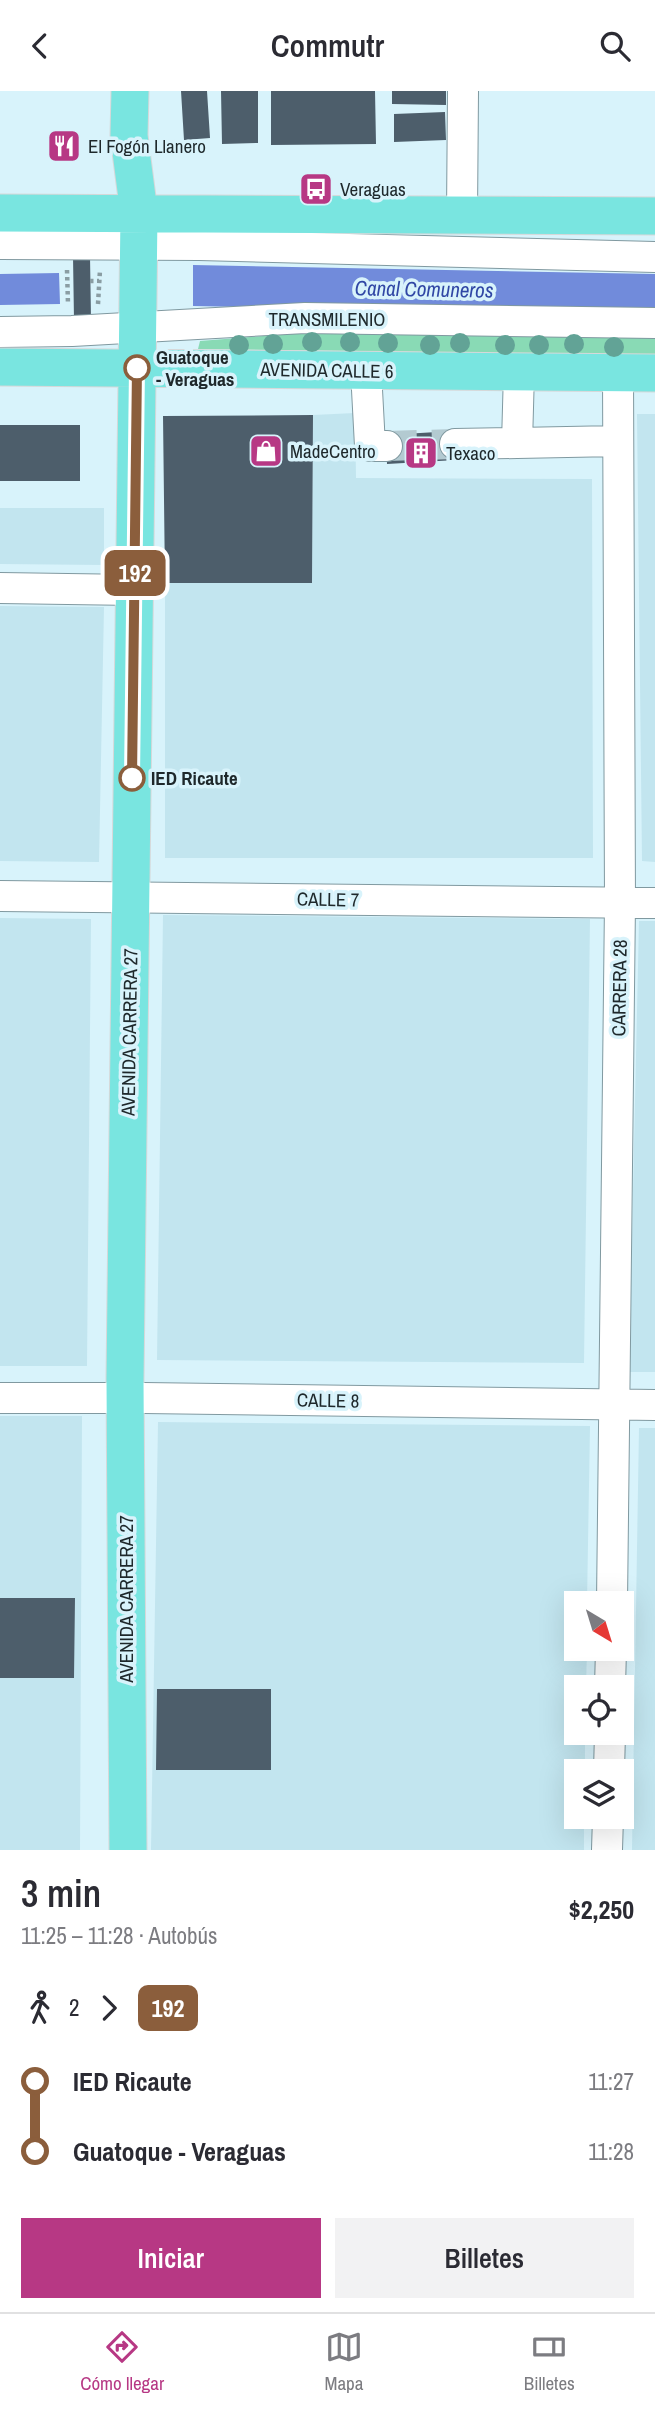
<!DOCTYPE html>
<html lang="es">
<head>
<meta charset="utf-8">
<style>
	:root { --surface:#fff; --page:#f2f2f3; --text:#2b2b33; --muted:#7c7c81; --line:#e1e1e2; --accent:#b73884 }
	body { margin:0; font-family:"Archivo Narrow",sans-serif; background:var(--page); color:var(--text); height:100vh; display:flex; flex-direction:column; font-size:26px; white-space:nowrap }
	* { box-sizing:border-box; margin:0 }
	p { font-size:23px; color:var(--muted) }
	.icon { flex:none; width:38px; height:38px; fill:none; stroke:currentColor; stroke-width:2; stroke-linecap:round; stroke-linejoin:round }
	.map { position:relative; height:1759px; overflow:hidden }
	.details { display:flex; flex-direction:column; background:var(--surface); flex:1 }
	.details>* { flex:none }
	.badge { padding:0 14px; border-radius:10px; font-size:24px; line-height:46px }
	.needle { width:46px; rotate:142deg }
	.fabs { position:absolute; left:564px; top:1500px; display:grid; gap:14px }
	.fabs a { display:grid; place-items:center; width:70px; height:70px; border-radius:0px; background:var(--surface); box-shadow:0 7px 28px #0002; font-size:35px }
	.map>.badge { position:absolute; translate:-50% -50%; box-shadow:0 0 0 4px #fff }
	.legs { display:flex; align-items:center; gap:10px; height:77px; padding:0 21px; font-size:23px }
	.legs p { margin-inline-start:auto }
	.headline { display:flex; align-items:center; justify-content:space-between; height:119px; padding:0 21px }
	h1 { font-size:38px; font-weight:600; line-height:52px }
	.cta { display:flex; gap:14px; margin-top:auto; padding:14px 21px }
	.cta a { flex:1; height:80px; border-radius:0px; background:var(--accent); color:#fff; font-size:28px; font-weight:600; line-height:80px; text-align:center }
	.cta a+a { background:var(--page); color:var(--text) }
	ul { padding:0 21px; list-style:none }
	li { display:flex; align-items:center; gap:24px; height:70px; font-size:26px }
	li i { display:grid; place-items:center; width:10px; height:100%; margin:0 9px; background:currentColor }
	li i::after { content:''; width:18px; height:18px; margin:-9px; border:5px solid; border-radius:50%; background:var(--surface) }
	li p { margin-inline-start:auto }
	li:first-child i { background:linear-gradient(#0000 50%,currentColor 0) }
	li:last-child i { background:linear-gradient(currentColor 50%,#0000 0) }
	header { display:flex; justify-content:space-between; align-items:center; height:91px; padding:0 21px; background:var(--surface); font-size:32px; font-weight:600 }
	.tabs { display:flex; justify-content:space-around; align-items:center; height:98px; border-top:2px solid var(--line); background:var(--surface); font-size:19px; color:var(--muted) }
	.tabs a { display:grid; justify-items:center; gap:4px }
	.tabs .on { color:var(--accent) }
	.map>svg:first-child { display:block }
</style>
</head>
<body>
<header><svg class="icon" aria-label="back" viewBox="0 0 24 24"><path d="M15 5l-7 7 7 7"/></svg>Commutr<svg class="icon" aria-label="search" viewBox="0 0 24 24"><circle cx="10" cy="10" r="6"/><path d="M15 15l6 6"/></svg></header>
<div class="map">
<svg width="655" height="1759" viewBox="0 0 655 1759">
	<rect width="100%" height="100%" fill="#d8f3fb"/>
	<!-- built -->
	<path fill="#c2e5ef" d="M 355,322 L 356,387 L 592,388 L 593,767 L 165,767 L 165,492 L 312,491 L 313,324 Z
		M 637,323 L 655,323 L 655,771 L 642,770 Z
		M 0,417 L 104,417 L 104,474 L 0,473 Z
		M 0,515 L 104,516 L 99,771 L 0,770 Z
		M 163,824 L 590,828 L 584,1272 L 157,1269 Z
		M 0,827 L 91,828 L 87,1275 L 0,1275 Z
		M 639,830 L 655,830 L 655,1281 L 629,1281 Z
		M 0,1325 L 82,1325 L 80,1759 L 0,1759 Z
		M 158,1331 L 590,1335 L 587,1512 L 576,1512 L 576,1558 L 587,1558 L 586,1596 L 576,1596 L 576,1642 L 585,1642 L 585,1680 L 576,1680 L 576,1726 L 584,1726 L 584,1759 L 151,1759 Z
		M 639,1337 L 655,1337 L 655,1759 L 632,1759 Z"/>
	<!-- green -->
	<path fill="#89dab5" d="M 313,241 L 655,247 L 655,264 L 198,258 L 200,250 Z"/>
	<!-- water -->
	<path fill="#718bdb" d="M 193,174 L 655,183 L 655,225 L 193,215 Z
		M 59,182 L 60,213 L 0,214 L 0,183 Z"/>
	<!-- building -->
	<path fill="#4d5e6b" d="M 181,0 L 207,0 L 210,47 L 184,49 Z
		M 221,0 L 258,0 L 258,52 L 222,53 Z
		M 271,0 L 375,0 L 376,53 L 271,54 Z
		M 392,0 L 446,0 L 446,14 L 392,13 Z
		M 445,21 L 446,49 L 394,51 L 394,23 Z
		M 73,165 L 90,165 L 91,228 L 74,229 Z
		M 313,324 L 312,492 L 165,492 L 163,325 Z
		M 0,334 L 80,334 L 80,390 L 0,390 Z
		M 454,340 L 456,369 L 387,373 L 386,344 Z
		M 0,1507 L 75,1507 L 74,1587 L 0,1587 Z
		M 157,1598 L 271,1598 L 271,1679 L 156,1679 Z"/>
	<g fill="none" stroke-linecap="round" stroke-linejoin="round">
		<!-- minor-tunnel -->
		<path stroke="#b3cad1" stroke-width="30" stroke-dasharray="30 15" stroke-linecap="butt" d="M 387,355 L 455,353"/>
		<defs>
			<path id="minor" d="M 462,124 L 463,0
				M 0,153 L 199,154 L 655,166
				M 0,241 L 72,240 L 305,227 L 655,232
				M 366,280 L 370,355 L 387,355
				M 517,352 L 617,350
				M 455,353 L 517,352 L 519,281
				M 0,497 L 135,499
				M 0,805 L 655,812
				M 0,1307 L 144,1307 L 655,1314
				M 612,1512 L 620,811 L 618,282
				M 610,1596 L 611,1558
				M 609,1680 L 610,1642
				M 607,1759 L 608,1726"/>
			<path id="major" d="M 0,122 L 655,125
				M 0,276 L 655,282
				M 128,1759 L 125,1288 L 139,122 L 129,45 L 130,0"/>
		</defs>
		<!-- minor casing -->
		<use href="#minor" stroke="#8099a0" stroke-width="32"/>
		<!-- major casing -->
		<use href="#major" stroke="#d6d8d9" stroke-width="39"/>
		<!-- path -->
		<path stroke="#8a9da3" stroke-width="4.5" stroke-dasharray="3.5 3.5" stroke-linecap="butt" d="M 67,179 L 68,213
			M 90,190 L 99,190
			M 98,213 L 100,179"/>
		<!-- minor -->
		<use href="#minor" stroke="#fff" stroke-width="30"/>
		<!-- major -->
		<use href="#major" stroke="#79e5e0" stroke-width="37"/>
	</g>
	<!-- trees -->
	<g fill="#62a396">
		<circle cx="312" cy="251" r="10"/>
		<circle cx="350" cy="251" r="10"/>
		<circle cx="388" cy="252" r="10"/>
		<circle cx="460" cy="252" r="10"/>
		<circle cx="273" cy="253" r="10"/>
		<circle cx="574" cy="253" r="10"/>
		<circle cx="239" cy="254" r="10"/>
		<circle cx="430" cy="254" r="10"/>
		<circle cx="505" cy="254" r="10"/>
		<circle cx="539" cy="254" r="10"/>
		<circle cx="614" cy="256" r="10"/>
	</g>
	<g fill="none" stroke-linecap="round" stroke-linejoin="round">
		<defs>
			<path id="line-1" d="M 132,687 L 137,277"/>
		</defs>
		<!-- line-1 casing -->
		<use href="#line-1" stroke="#fff" stroke-width="16"/>
		<!-- line-1 -->
		<use href="#line-1" stroke="#8b5e3c" stroke-width="10"/>
	</g>
	<!-- icons -->
	<defs>
		<symbol id="restaurant-square" viewBox="-11 -11 22 22"><rect x="-9" y="-9" width="18" height="18" rx="4" fill="#b73884" stroke="#d8f3fb"/><path d="M-5-6h1v4h1v-4h1v4h1v-4h1v5L-1.5 .5V6h-2V.5L-5-1ZM5-6V6H3V1.5H1.5Q1.5-4 5-6Z" fill="#fff"/></symbol>
		<symbol id="bus-square" viewBox="-11 -11 22 22"><rect x="-9" y="-9" width="18" height="18" rx="4" fill="#b73884" stroke="#d8f3fb"/><path d="M-5-6H5V4H4V6H2V4H-2V6H-4V4H-5ZM-3.5-4V0h7V-4ZM-3.5 1.2v1.5H-2V1.2ZM2 1.2v1.5H3.5V1.2Z" fill="#fff"/></symbol>
		<symbol id="shop-square" viewBox="-11 -11 22 22"><rect x="-9" y="-9" width="18" height="18" rx="4" fill="#b73884" stroke="#d8f3fb"/><path d="M-5-2.5h2.3a2.7 3.5 0 0 1 5.4 0H5L5.5 6h-11ZM-1.5-2.5h3a1.5 2.3 0 0 0-3 0Z" fill="#fff"/></symbol>
		<symbol id="building-square" viewBox="-11 -11 22 22"><rect x="-9" y="-9" width="18" height="18" rx="4" fill="#b73884" stroke="#d8f3fb"/><path d="M-4-6H4V6H1V3H-1V6H-4ZM-2.5-4.3h1.7v1.8h-1.7ZM.8-4.3h1.7v1.8H.8ZM-2.5-1h1.7V.8h-1.7ZM.8-1h1.7V.8H.8Z" fill="#fff"/></symbol>
	</defs>
	<g fill-rule="evenodd">
		<use href="#restaurant-square" x="45" y="36" width="38" height="38"/>
		<use href="#bus-square" x="297" y="79" width="38" height="38"/>
		<use href="#shop-square" x="247" y="341" width="38" height="38"/>
		<use href="#building-square" x="402" y="343" width="38" height="38"/>
	</g>
	<!-- markers -->
	<g fill="#fff" stroke="#8b5e3c" stroke-width="3.5">
		<circle cx="137" cy="277" r="12"/>
		<circle cx="132" cy="687" r="12"/>
	</g>
	<g text-anchor="middle" dominant-baseline="central" stroke-width="7" stroke-linejoin="round" paint-order="stroke">
		<!-- poi labels -->
		<g font-size="19" fill="#1e282b" stroke="#d8f3fb" text-anchor="start">
			<text x="88" y="55">El Fogón Llanero</text>
			<text x="340" y="98">Veraguas</text>
			<text x="290" y="360">MadeCentro</text>
			<text x="446" y="362">Texaco</text>
		</g>
		<!-- street labels -->
		<g font-size="19" fill="#1e282b" stroke="#d8f3fb">
			<text x="327" y="228">TRANSMILENIO</text>
			<text transform="translate(327 279) rotate(1)">AVENIDA CALLE 6</text>
			<text transform="translate(328 808) rotate(1)">CALLE 7</text>
			<text transform="translate(619 897) rotate(-89)">CARRERA 28</text>
			<text transform="translate(129 941) rotate(-89)">AVENIDA CARRERA 27</text>
			<text transform="translate(328 1309) rotate(1)">CALLE 8</text>
			<text transform="translate(126 1508) rotate(-90)">AVENIDA CARRERA 27</text>
		</g>
		<!-- stop labels -->
		<g font-size="19" font-weight="bold" fill="#1e282b" stroke="#d8f3fb" text-anchor="start">
			<text x="156" y="266">Guatoque<tspan x="156" dy="22">- Veraguas</tspan></text>
			<text x="151" y="687">IED Ricaute</text>
		</g>
		<!-- water labels -->
		<g font-size="21" font-style="italic" fill="#3047a5" stroke="#d8f3fb">
			<text transform="translate(424 198) rotate(1)">Canal Comuneros</text>
		</g>
	</g>
</svg>
<div class="fabs">
<a><svg class="needle" viewBox="-14 -14 28 28"><path d="M0-13l5 13h-10z" fill="#e53935"/><path d="M0 13l5-13h-10z" fill="#7c7c81"/></svg></a>
<a><svg class="icon" aria-label="locate" viewBox="0 0 24 24"><circle cx="12" cy="12" r="6"/><path d="M12 2v4M12 18v4M2 12h4M18 12h4"/></svg></a>
<a><svg class="icon" aria-label="layers" viewBox="0 0 24 24"><path d="M12 4l9 5-9 5-9-5zM3 14l9 5 9-5"/></svg></a>
</div>
<b class="badge" style="left:135px;top:482px;background:#8b5e3c;color:#fff">192</b>
</div>
<section class="details">
<div class="headline"><div><h1>3 min</h1><p>11:25 – 11:28 · Autobús</p></div><b>$2,250</b></div>
<div class="legs"><svg class="icon" aria-label="walk" viewBox="0 0 24 24"><circle cx="13" cy="4" r="2"/><path d="M13 8l-2 6 4 7M11 14l-3 7M7 12l3-4h3l4 4"/></svg>2<svg class="icon" aria-label="forward" viewBox="0 0 24 24"><path d="M9 5l7 7-7 7"/></svg><b class="badge" style="background:#8b5e3c;color:#fff">192</b></div>
<ul>
<li><i style="color:#8b5e3c"></i><b>IED Ricaute</b><p>11:27</p></li>
<li><i style="color:#8b5e3c"></i><b>Guatoque - Veraguas</b><p>11:28</p></li>
</ul>
<div class="cta"><a>Iniciar</a><a>Billetes</a></div>
</section>
<nav class="tabs">
<a class="on"><svg class="icon" aria-label="directions" viewBox="0 0 24 24"><path d="M12 3l9 9-9 9-9-9zM9 14v-3h6M13 9l2 2-2 2"/></svg>Cómo llegar</a>
<a><svg class="icon" aria-label="map" viewBox="0 0 24 24"><path d="M3 6l6-2 6 2 6-2v14l-6 2-6-2-6 2zM9 4v14M15 6v14"/></svg>Mapa</a>
<a><svg class="icon" aria-label="tickets" viewBox="0 0 24 24"><path d="M3 7h18v10H3zM15 7v10"/></svg>Billetes</a>
</nav>
</body>
</html>
